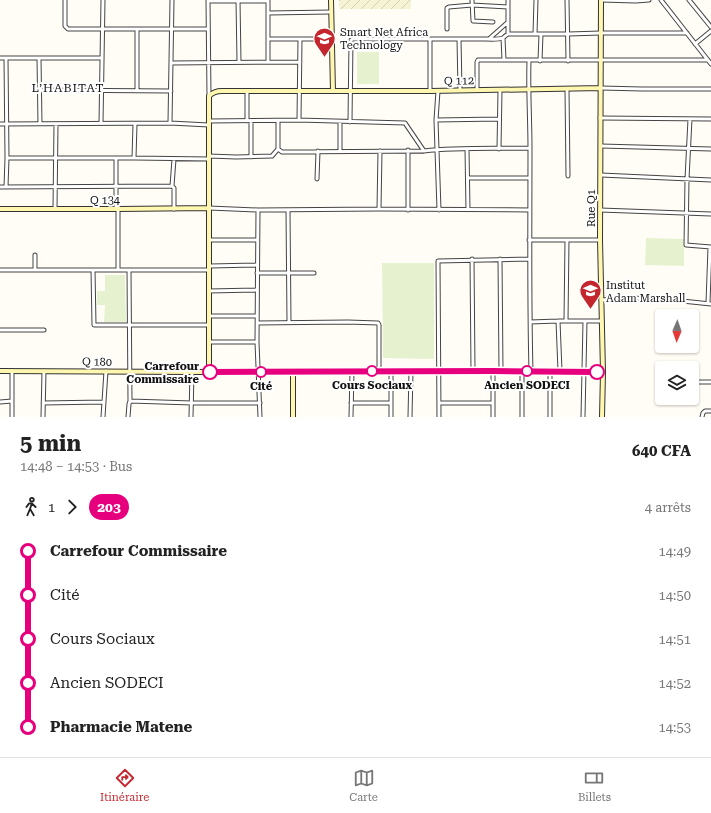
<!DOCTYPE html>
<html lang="fr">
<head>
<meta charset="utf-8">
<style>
	:root { --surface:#fff; --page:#f2f2f2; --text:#222; --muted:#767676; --line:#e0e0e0; --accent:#c4262e }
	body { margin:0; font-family:"Roboto Serif",serif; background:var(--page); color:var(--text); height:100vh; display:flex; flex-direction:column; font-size:15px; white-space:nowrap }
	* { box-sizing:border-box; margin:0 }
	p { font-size:13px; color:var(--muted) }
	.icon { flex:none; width:22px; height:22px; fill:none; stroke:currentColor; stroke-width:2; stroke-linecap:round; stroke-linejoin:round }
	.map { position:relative; height:417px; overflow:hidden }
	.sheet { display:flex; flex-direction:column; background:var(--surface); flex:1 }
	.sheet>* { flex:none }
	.badge { padding:0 8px; border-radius:13px; font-size:14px; line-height:26px }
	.needle { width:26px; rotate:182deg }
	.buttons { position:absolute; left:655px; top:309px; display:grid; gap:8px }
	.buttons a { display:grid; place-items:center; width:44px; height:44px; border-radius:4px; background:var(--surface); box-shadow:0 1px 3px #0004; font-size:20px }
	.map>.badge { position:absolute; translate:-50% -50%; box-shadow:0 0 0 2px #fff }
	.legs { display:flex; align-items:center; gap:6px; height:44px; padding:0 20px; font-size:13px }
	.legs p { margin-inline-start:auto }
	.headline { display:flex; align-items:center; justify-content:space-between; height:68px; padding:0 20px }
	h1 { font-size:22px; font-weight:700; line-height:30px }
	ul { padding:0 20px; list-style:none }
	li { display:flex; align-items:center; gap:14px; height:44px; font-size:15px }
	li i { display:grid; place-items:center; width:6px; height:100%; margin:0 5px; background:currentColor }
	li i::after { content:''; width:10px; height:10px; margin:-5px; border:3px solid; border-radius:50%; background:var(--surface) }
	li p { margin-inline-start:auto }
	li:first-child i { background:linear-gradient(#0000 50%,currentColor 0) }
	li:last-child i { background:linear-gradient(currentColor 50%,#0000 0) }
	.menu { display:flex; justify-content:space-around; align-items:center; height:56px; border-top:1px solid var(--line); background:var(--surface); font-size:11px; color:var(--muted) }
	.menu a { display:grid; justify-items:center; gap:2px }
	.menu .selected { color:var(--accent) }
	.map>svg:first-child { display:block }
</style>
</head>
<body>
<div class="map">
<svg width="711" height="417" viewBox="0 0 711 417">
	<defs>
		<pattern id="farmland-furrows" width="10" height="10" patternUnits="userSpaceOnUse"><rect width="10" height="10" fill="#f6f3d4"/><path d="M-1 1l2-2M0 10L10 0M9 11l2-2" fill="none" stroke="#d2cfb5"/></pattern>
	</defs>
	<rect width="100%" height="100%" fill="#fffdf5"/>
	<!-- farmland -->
	<path fill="url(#farmland-furrows)" d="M 339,0 L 411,0 L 411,9 L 340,9 L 339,8 Z"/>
	<!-- pitch -->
	<path fill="#e6f2cf" d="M 357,52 L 379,52 L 379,84 L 357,84 Z
		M 646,238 L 684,239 L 684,266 L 645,265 Z
		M 382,263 L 434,263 L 434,359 L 383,358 Z
		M 105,275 L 125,275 L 126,322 L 104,322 L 105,305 L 97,305 L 97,291 L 105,291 Z"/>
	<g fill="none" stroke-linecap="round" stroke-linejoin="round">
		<defs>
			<path id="street" d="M 65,0 L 65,26 L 68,29 L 208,29
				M 208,0 L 209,96
				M 238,0 L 239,62
				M 268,0 L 268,62
				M 472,0 L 473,21 L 493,22
				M 508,0 L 508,34
				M 567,0 L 568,61
				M 601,0 L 636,1 L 649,0
				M 661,0 L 711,64
				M 689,0 L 711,27
				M 208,1 L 268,1
				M 268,13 L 331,12
				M 447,29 L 447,8 L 449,7 L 472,5 L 508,7
				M 535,34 L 536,0
				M 490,38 L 508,22
				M 503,38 L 504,60
				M 268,39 L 332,39
				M 430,39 L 430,91
				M 459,39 L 460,90
				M 695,44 L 711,31
				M 0,58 L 102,58
				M 39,58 L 40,124
				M 529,61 C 528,90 530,119 530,149 C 530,223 529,297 531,371
				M 540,61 L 541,34
				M 171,63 L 300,62
				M 601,88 L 642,89 L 711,89
				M 567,89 L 568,176
				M 39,90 L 171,91
				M 137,90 L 137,29
				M 477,90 L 477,62 L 478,60 L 708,60
				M 438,91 L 436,120 L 439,210
				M 600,118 L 711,119
				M 690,119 L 687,179 L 686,245 L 711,247
				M 299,120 L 300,39
				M 436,120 L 499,119
				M 209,121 L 299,120 L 405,123 L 424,151
				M 247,121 L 247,91
				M 251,121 L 251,157
				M 340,122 L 340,151
				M 350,122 L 351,40 L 353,39 L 482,39 C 487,39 498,40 503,38 C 504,37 506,35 508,34 L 568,34 L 601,33 L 687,33
				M 101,123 L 103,0
				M 170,123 L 172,0
				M 0,124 L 170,123 L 209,125
				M 601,146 L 711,149
				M 278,149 L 282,152 L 424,151 C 459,147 495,149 530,148
				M 467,149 L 468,210
				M 499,149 L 500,90
				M 408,150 L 408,210
				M 209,156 L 236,157 L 272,156 L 278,149 L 278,121
				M 7,158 L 134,158 L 209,159
				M 134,158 L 135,124
				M 601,175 L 711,180
				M 468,178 L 529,178
				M 317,179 L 318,151
				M 0,187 L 172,186
				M 6,187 L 7,158 L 6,58
				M 209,208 L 258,210 L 379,209 L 530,210
				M 55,209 L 56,124
				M 116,209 L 116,158
				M 174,209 L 174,188 L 172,186 L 174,159
				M 379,209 L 380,151
				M 258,210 L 257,342 L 260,417
				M 288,210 L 289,322
				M 600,210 L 711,214
				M 209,240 L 257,240
				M 529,240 L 600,240
				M 472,259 L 473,371
				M 500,259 L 501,371
				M 210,266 L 257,265
				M 0,270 L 209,270
				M 35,270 L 35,255
				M 93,270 L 94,325 L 209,325
				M 118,270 L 118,209
				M 257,273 L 314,273
				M 209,291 L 257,290
				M 601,300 L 633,298 L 682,301 L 711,304
				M 708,303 L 710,247
				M 209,316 L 257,316
				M 558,321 L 560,371
				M 566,321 L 567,240
				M 530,322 L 558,321 L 602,321
				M 257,323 L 348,322 L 378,323 L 379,325 L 379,371
				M 0,330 L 44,330
				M 209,342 L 257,342
				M 12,371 L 12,417
				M 391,371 L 391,417
				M 522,371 L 522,417
				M 692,382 L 711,382
				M 130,401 L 192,403 L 260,403
				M 0,402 L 12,401
				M 43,403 L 104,402
				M 351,403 L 391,403
				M 439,403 L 493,403
				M 43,417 L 44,371
				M 103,417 L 106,371
				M 128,417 L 129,404 L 130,401 L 129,270
				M 191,417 L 192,372
				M 351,417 L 352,371
				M 410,417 L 411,371
				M 439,417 L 438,261 L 529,259
				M 493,417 L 493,371
				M 550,417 L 550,371
				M 583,417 L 585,321
				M 702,417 L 703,413 L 705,411 L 711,411"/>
			<path id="secondary" d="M 331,0 L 333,91
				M 601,0 L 600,240 L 603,372 L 602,417
				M 0,209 L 118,209 L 209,208
				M 0,371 L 192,372 L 493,371 L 603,372
				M 209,372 L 209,96 C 213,92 217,91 222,91 L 430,91 L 601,88
				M 293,417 L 293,371"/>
		</defs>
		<!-- street casing -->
		<use href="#street" stroke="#444" stroke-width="5"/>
		<!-- secondary casing -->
		<use href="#secondary" stroke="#333" stroke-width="6"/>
		<!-- street -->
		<use href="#street" stroke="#fff" stroke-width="3"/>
		<!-- secondary -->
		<use href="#secondary" stroke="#fff6b0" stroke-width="4"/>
	</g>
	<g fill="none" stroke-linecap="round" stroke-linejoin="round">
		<defs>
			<path id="line-1" d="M 210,372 L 493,371 L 597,372"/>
		</defs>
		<!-- line-1 casing -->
		<use href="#line-1" stroke="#fff" stroke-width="9"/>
		<!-- line-1 -->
		<use href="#line-1" stroke="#e6007e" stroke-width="6"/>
	</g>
	<!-- icons -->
	<defs>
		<symbol id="university-pin" viewBox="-11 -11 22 30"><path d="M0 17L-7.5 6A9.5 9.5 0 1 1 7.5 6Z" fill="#c4262e" stroke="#fff"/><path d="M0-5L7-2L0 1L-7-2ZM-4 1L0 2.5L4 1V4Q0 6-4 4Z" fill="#fff"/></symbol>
	</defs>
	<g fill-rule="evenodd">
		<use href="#university-pin" x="312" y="26" width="25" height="34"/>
		<use href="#university-pin" x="578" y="278" width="25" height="34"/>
	</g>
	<!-- markers -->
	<g fill="#fff" stroke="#e6007e" stroke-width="2">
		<circle cx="372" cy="371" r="5"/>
		<circle cx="527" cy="371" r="5"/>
		<circle cx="210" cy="372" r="7"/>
		<circle cx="261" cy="372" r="5"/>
		<circle cx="597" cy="372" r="7"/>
	</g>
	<g text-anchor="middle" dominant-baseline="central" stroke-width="4" stroke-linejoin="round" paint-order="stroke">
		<!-- poi labels -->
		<g font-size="11" fill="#111" stroke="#fff" text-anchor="start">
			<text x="340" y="32">Smart Net Africa<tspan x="340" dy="13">Technology</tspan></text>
			<text x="606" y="285">Institut<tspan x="606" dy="13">Adam Marshall</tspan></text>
		</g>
		<!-- street labels -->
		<g font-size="11" fill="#111" stroke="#fff">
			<text transform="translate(459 81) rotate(-1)">Q 112</text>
			<text x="105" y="200">Q 134</text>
			<text transform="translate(591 208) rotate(-90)">Rue Q1</text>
			<text transform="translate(97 362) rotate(1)">Q 180</text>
		</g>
		<!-- stop labels -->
		<g font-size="11" font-weight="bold" fill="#111" stroke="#fff">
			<text x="199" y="366" text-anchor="end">Carrefour<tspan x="199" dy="13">Commissaire</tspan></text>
			<text x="372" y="385">Cours Sociaux</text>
			<text x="527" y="385">Ancien SODECI</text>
			<text x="261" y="386">Cité</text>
		</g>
		<!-- neighbourhood labels -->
		<g font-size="12" letter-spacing="1" fill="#111" stroke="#fff">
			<text x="68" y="88">L’HABITAT</text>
		</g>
	</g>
</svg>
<div class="buttons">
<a><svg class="needle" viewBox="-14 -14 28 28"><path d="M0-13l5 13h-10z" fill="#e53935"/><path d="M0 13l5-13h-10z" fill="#767676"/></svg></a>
<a><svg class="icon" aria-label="layers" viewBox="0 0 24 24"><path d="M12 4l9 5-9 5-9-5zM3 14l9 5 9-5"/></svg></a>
</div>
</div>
<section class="sheet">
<div class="headline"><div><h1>5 min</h1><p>14:48 – 14:53 · Bus</p></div><b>640 CFA</b></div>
<div class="legs"><svg class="icon" aria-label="walk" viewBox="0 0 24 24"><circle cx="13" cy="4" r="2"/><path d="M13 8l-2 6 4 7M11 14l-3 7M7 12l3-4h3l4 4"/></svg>1<svg class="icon" aria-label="forward" viewBox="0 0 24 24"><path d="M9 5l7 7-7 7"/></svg><b class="badge" style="background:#e6007e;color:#fff">203</b><p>4 arrêts</p></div>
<ul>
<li><i style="color:#e6007e"></i><b>Carrefour Commissaire</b><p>14:49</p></li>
<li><i style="color:#e6007e"></i><span>Cité</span><p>14:50</p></li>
<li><i style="color:#e6007e"></i><span>Cours Sociaux</span><p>14:51</p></li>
<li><i style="color:#e6007e"></i><span>Ancien SODECI</span><p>14:52</p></li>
<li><i style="color:#e6007e"></i><b>Pharmacie Matene</b><p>14:53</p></li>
</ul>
</section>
<nav class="menu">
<a class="selected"><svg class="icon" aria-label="directions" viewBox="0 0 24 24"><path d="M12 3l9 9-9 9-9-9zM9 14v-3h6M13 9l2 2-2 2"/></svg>Itinéraire</a>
<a><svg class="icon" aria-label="map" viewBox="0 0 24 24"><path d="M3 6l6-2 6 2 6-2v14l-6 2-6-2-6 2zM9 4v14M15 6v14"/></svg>Carte</a>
<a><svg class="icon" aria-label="tickets" viewBox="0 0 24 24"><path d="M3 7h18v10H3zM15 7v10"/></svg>Billets</a>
</nav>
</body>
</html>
